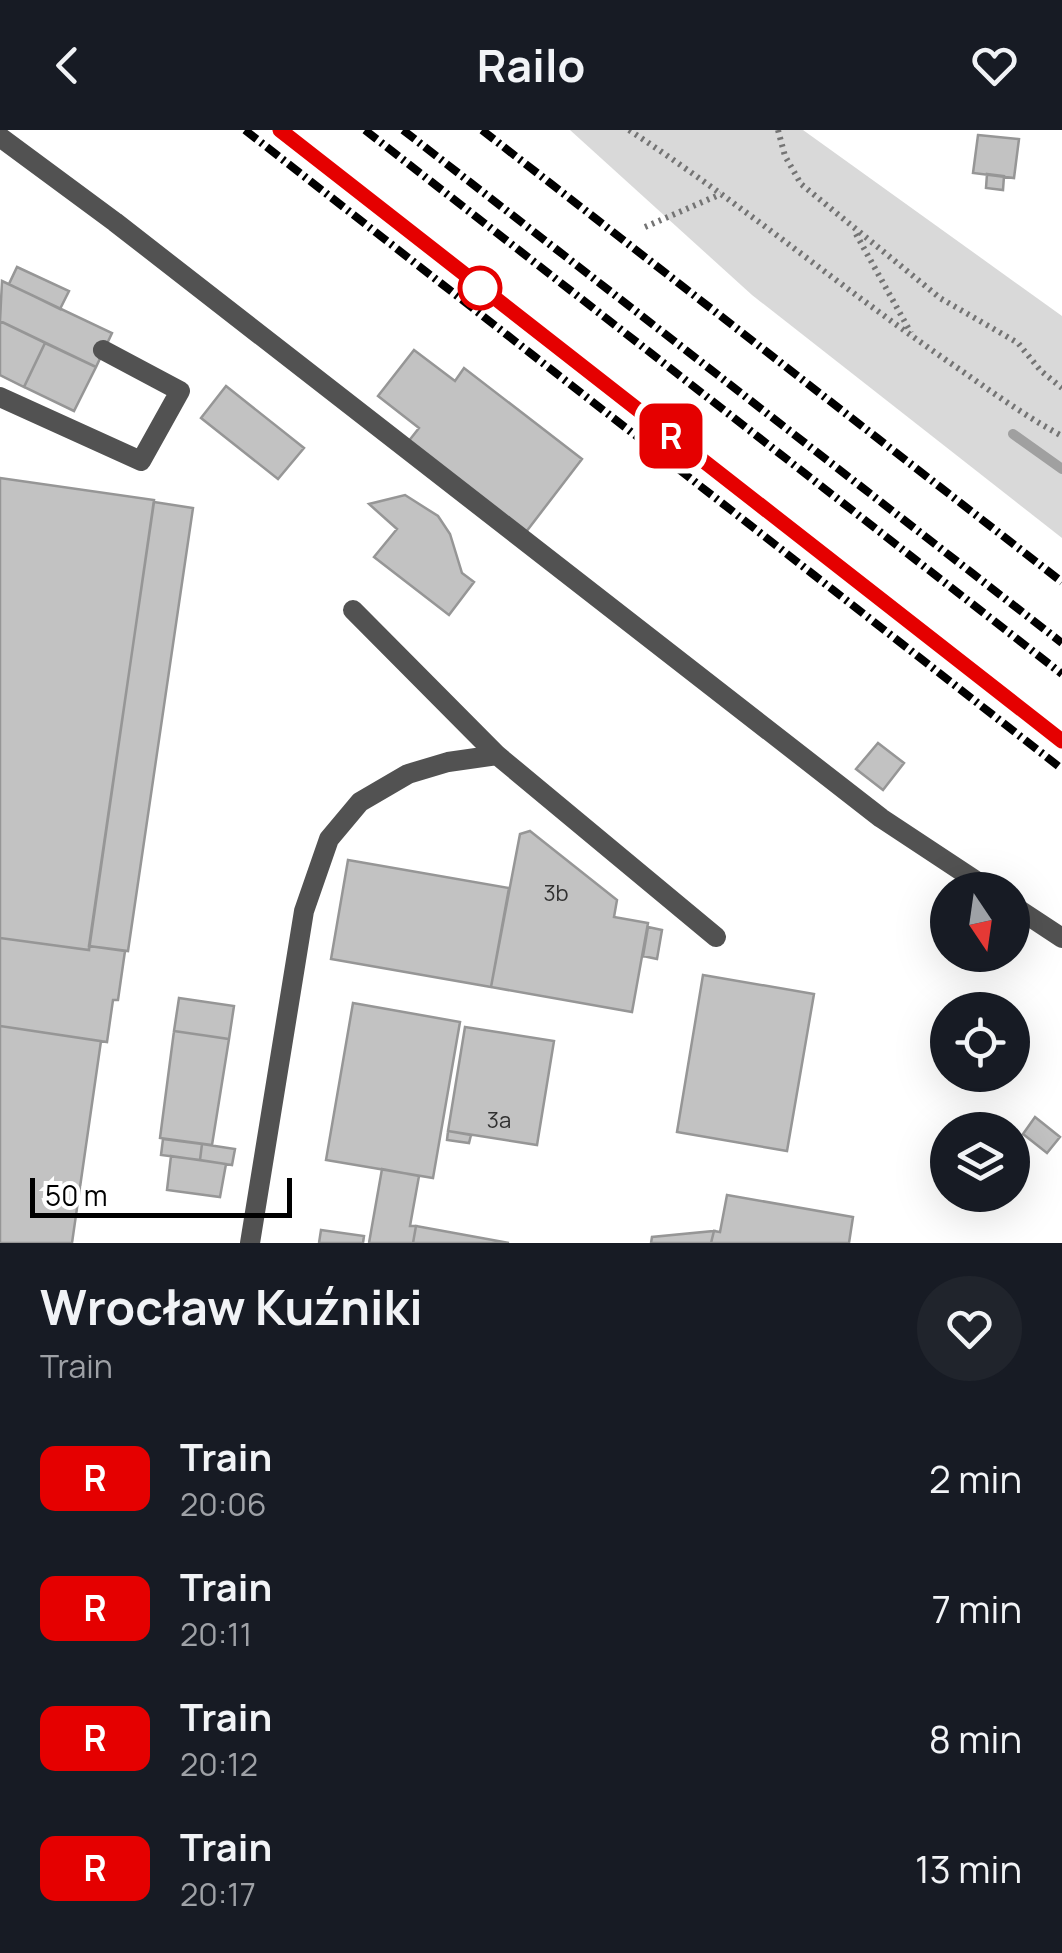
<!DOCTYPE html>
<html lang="en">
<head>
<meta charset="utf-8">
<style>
	:root { --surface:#171b24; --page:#20242c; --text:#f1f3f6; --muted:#9ea1a6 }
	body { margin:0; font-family:Manrope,sans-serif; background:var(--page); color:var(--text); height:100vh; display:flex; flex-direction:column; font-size:38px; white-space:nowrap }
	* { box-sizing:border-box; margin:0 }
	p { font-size:32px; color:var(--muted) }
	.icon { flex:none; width:55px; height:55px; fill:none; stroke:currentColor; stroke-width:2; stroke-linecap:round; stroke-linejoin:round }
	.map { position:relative; height:1113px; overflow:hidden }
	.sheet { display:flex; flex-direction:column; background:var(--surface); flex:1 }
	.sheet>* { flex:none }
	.badge { padding:0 20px; border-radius:15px; font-size:35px; line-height:65px }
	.needle { width:65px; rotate:167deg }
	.buttons { position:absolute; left:930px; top:742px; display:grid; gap:20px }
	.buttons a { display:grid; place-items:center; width:100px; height:100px; border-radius:50%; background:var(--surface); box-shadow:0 10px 40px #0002; font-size:50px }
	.scale { position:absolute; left:30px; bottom:25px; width:262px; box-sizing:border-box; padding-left:10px; border:5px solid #000; border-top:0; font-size:28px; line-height:35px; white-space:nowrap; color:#000; -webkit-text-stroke:8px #fff; paint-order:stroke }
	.map>.badge { position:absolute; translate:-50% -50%; box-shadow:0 0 0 5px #fff }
	.round { display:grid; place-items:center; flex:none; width:105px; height:105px; border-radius:52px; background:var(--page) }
	.headline { display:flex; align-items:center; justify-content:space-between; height:170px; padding:0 40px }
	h1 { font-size:48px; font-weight:700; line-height:75px }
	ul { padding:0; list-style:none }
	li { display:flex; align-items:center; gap:30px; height:130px; padding:0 40px }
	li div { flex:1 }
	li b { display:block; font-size:38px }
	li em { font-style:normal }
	li .badge { min-width:110px; font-weight:700; text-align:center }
	header { display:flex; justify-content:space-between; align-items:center; height:130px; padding:0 40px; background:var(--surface); font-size:45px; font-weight:700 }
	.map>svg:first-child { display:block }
</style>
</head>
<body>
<header><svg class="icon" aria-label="back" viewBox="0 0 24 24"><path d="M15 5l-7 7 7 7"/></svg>Railo<svg class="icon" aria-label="heart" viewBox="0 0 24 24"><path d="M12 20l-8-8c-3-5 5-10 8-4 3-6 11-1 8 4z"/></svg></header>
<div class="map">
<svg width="1062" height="1113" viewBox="0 0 1062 1113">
	<rect width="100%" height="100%" fill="#fff"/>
	<!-- green -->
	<path fill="#d9d9d9" d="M 570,0 L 803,0 L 1062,186 L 1062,408 L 752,165 Z"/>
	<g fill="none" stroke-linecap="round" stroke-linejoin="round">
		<!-- stream -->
		<path stroke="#a0a0a0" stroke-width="10" d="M 1013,304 L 1062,339"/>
	</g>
	<!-- building -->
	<path fill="#c2c2c2" stroke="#969696" stroke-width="2.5" d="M 978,5 L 1019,9 L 1014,48 L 973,43 Z
		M 987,44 L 1004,46 L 1003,60 L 986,58 Z
		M 17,137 L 69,161 L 60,179 L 9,154 Z
		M 2,151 L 112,203 L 96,237 L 0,191 Z
		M 0,191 L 45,213 L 24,257 L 0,245 Z
		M 45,213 L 96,237 L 74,281 L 24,257 Z
		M 414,220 L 455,251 L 464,238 L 582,329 L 526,402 L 408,312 L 419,298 L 378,266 Z
		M 226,256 L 304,318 L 278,349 L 201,288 Z
		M 0,348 L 154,370 L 89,820 L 0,808 Z
		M 405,365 L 438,386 L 450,404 L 462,443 L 474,452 L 449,485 L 374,427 L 397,399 L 369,374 Z
		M 154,372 L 193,378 L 128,821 L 89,816 Z
		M 878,613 L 904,633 L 883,660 L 856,639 Z
		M 530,701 L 617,770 L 614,787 L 648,793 L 632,882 L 491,857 L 520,704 Z
		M 348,730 L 509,758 L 491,857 L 331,829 Z
		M 648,797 L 662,800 L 657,829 L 643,826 Z
		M 0,808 L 89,820 L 89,816 L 125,821 L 118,870 L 113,870 L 107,912 L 0,896 Z
		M 703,845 L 814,864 L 787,1021 L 677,1002 Z
		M 179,868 L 234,876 L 229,909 L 174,901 Z
		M 353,873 L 460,892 L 433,1048 L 326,1030 Z
		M 0,896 L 101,911 L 72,1113 L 0,1113 Z
		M 465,897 L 554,911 L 537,1015 L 448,1001 Z
		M 174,901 L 229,909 L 212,1015 L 160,1008 Z
		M 1035,987 L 1060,1007 L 1047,1023 L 1023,1004 Z
		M 448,1001 L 471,1005 L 469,1013 L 447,1010 Z
		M 163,1009 L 202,1014 L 200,1030 L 161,1025 Z
		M 202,1014 L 235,1019 L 232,1035 L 200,1030 Z
		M 171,1026 L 226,1034 L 220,1067 L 167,1060 Z
		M 382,1039 L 419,1046 L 410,1096 L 416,1096 L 413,1113 L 369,1113 Z
		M 727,1065 L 853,1087 L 849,1113 L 711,1113 L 714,1101 L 720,1102 Z
		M 416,1096 L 509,1113 L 413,1113 Z
		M 321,1100 L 364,1106 L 363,1113 L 319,1113 Z
		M 714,1101 L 711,1113 L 651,1113 L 652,1107 Z"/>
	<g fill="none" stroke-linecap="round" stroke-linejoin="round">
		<!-- path -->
		<path stroke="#747474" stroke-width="6" stroke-dasharray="2.5 5" stroke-linecap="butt" d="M 629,0 C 739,72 839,156 946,230 C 984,256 1021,284 1062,306
			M 778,0 L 785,26 L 801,54 L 940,168 L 1018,213 L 1041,241 L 1062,258
			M 645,97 L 721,64
			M 856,104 L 911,203"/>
		<!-- service -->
		<path stroke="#525252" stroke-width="20" d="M 0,7 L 115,92 L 881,688 L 990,760
			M 0,267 L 141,331 L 180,261 L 103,220
			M 353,480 L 497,625 L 716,807
			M 1012,775 L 1062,808
			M 250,1113 L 304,781 L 329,709 L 360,672 L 408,644 L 448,632 L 497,625"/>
		<!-- rail -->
		<path stroke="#000" stroke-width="8" stroke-dasharray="15 5 2.5 5" stroke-linecap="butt" d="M 245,0 L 1062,639
			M 280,0 L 1062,611
			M 365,0 L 1062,544
			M 403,0 L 1062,513
			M 482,0 L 1062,452"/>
	</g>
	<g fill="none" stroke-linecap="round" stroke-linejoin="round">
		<defs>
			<path id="line" d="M 280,0 L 1062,611"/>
		</defs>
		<!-- line casing -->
		<use href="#line" stroke="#fff" stroke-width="22"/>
		<!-- line -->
		<use href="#line" stroke="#e50000" stroke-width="15"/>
	</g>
	<!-- markers -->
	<circle fill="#fff" stroke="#e50000" stroke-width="5" cx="480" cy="158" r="20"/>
	<g text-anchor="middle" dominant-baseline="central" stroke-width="9" stroke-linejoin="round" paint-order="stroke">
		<!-- number labels -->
		<g font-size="22" fill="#303030">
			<text x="556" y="763">3b</text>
			<text x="499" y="990">3a</text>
		</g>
	</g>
</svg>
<div class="buttons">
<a><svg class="needle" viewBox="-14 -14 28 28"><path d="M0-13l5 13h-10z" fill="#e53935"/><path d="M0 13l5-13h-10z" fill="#9ea1a6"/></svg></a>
<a><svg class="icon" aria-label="locate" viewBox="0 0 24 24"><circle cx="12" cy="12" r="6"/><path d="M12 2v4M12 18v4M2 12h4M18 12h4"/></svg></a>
<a><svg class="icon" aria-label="layers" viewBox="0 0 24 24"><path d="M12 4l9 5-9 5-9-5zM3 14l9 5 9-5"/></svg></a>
</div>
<div class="scale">50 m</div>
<b class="badge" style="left:671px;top:306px;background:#e50000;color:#fff">R</b>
</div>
<section class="sheet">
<div class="headline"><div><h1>Wrocław Kuźniki</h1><p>Train</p></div><a class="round"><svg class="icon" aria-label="heart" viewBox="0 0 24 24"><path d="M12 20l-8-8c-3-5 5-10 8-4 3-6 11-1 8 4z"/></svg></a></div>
<ul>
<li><span class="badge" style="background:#e50000;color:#fff">R</span><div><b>Train</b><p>20:06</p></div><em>2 min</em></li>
<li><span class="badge" style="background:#e50000;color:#fff">R</span><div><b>Train</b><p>20:11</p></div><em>7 min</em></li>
<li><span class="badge" style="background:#e50000;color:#fff">R</span><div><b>Train</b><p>20:12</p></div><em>8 min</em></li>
<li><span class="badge" style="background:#e50000;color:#fff">R</span><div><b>Train</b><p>20:17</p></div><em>13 min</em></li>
</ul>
</section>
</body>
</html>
